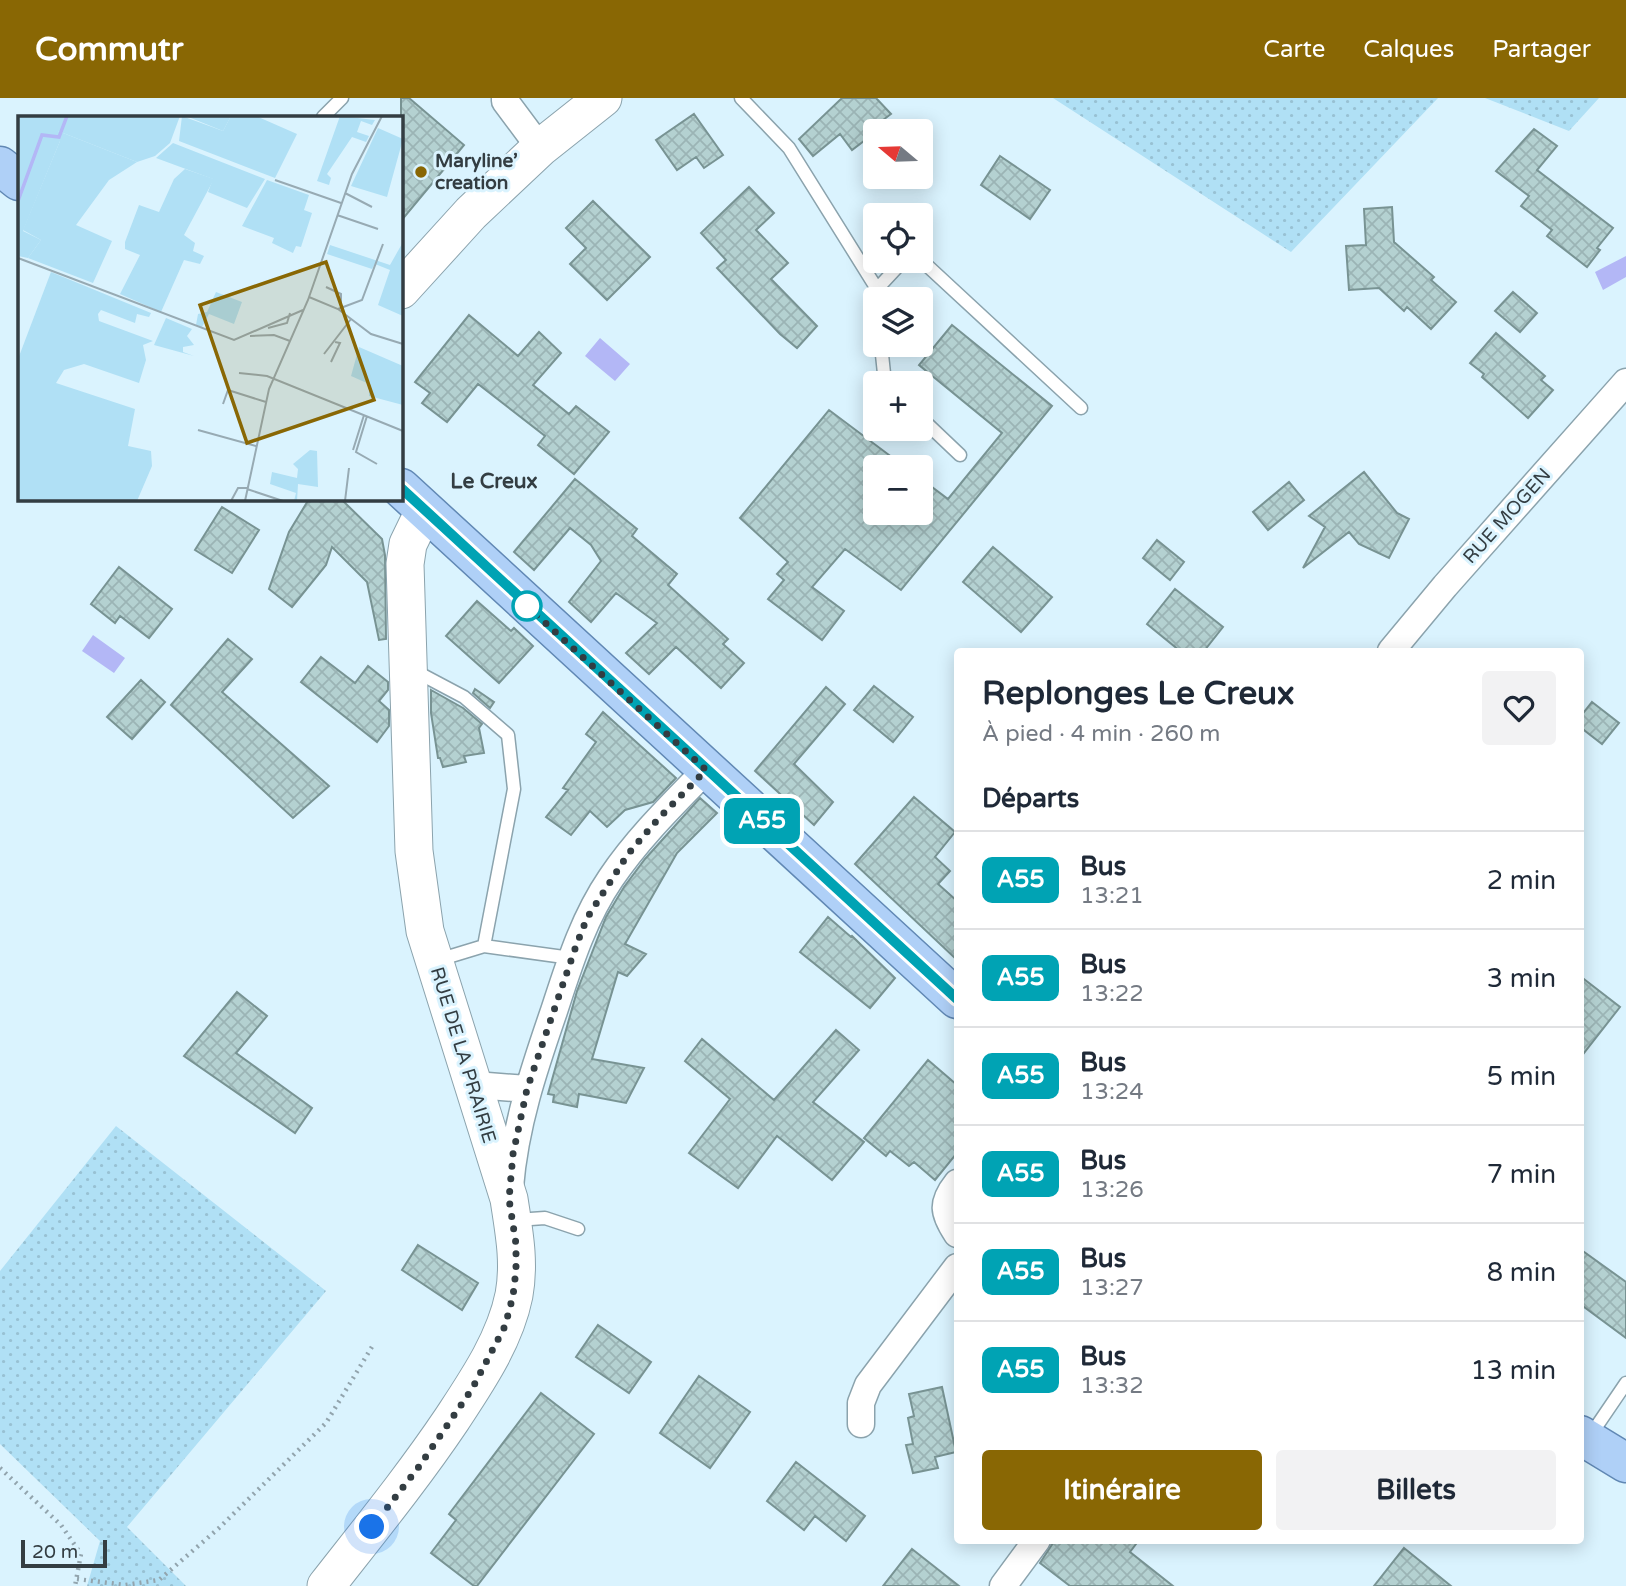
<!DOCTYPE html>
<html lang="fr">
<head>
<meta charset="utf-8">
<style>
	:root { --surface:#fff; --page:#f2f2f3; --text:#1f2937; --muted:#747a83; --line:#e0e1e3; --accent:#896704 }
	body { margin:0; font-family:"Varela Round",sans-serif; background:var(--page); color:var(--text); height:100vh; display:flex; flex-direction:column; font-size:26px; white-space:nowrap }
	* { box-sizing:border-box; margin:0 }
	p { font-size:23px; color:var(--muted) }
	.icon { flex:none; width:38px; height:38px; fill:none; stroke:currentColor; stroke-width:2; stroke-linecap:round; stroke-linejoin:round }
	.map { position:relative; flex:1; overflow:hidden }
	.side { position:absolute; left:954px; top:550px; width:630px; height:896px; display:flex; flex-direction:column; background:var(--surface); border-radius:7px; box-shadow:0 4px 18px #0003 }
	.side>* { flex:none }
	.badge { padding:0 14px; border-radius:10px; font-size:24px; line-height:46px }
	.needle { width:46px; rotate:289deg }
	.tools { position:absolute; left:863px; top:21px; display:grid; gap:14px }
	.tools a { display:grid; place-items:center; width:70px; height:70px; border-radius:7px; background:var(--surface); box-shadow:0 4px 18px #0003; font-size:35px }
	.scale { position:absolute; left:21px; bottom:18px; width:86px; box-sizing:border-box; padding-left:7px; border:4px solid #333d42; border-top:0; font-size:19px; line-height:24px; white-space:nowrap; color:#333d42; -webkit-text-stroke:5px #daf3fe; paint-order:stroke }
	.you { position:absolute; width:35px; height:35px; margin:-18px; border:5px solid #fff; border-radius:50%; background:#1a73e8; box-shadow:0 0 0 10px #1a73e833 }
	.map>.badge { position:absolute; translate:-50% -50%; box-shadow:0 0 0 4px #fff }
	h2 { padding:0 28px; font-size:26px; line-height:63px }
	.round { display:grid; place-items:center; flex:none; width:74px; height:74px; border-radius:7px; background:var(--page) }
	.head { display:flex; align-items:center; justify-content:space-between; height:119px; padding:0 28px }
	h1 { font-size:33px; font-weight:700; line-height:52px }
	.primary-button { display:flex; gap:14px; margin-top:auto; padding:14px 28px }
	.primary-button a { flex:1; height:80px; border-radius:7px; background:var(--accent); color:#fff; font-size:28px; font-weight:700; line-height:80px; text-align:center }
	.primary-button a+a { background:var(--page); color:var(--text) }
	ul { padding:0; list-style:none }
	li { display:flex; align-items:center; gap:21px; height:98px; padding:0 28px; border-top:2px solid var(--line) }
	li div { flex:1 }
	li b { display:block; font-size:26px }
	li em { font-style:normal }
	li .badge { min-width:77px; font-weight:700; text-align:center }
	header { display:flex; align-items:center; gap:42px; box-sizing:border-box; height:98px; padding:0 35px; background:var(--accent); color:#fff }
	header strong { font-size:33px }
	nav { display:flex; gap:38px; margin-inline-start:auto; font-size:24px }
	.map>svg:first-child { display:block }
</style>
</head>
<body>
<header>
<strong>Commutr</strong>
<nav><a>Carte</a><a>Calques</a><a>Partager</a></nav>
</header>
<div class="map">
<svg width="1626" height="1488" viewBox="0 0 1626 1488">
	<defs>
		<pattern id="grass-dots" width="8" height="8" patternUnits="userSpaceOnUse" patternTransform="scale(1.75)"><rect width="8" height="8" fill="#b0e0f5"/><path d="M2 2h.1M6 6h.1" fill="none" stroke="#98c1d3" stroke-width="1.8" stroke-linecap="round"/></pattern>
		<pattern id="building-cross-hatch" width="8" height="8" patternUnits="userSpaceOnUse" patternTransform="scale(1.75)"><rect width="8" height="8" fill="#b4d1d1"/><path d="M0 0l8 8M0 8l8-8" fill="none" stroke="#9bb4b5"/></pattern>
	</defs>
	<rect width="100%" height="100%" fill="#daf3fe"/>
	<!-- grass -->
	<path fill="url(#grass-dots)" d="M 1053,0 L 1438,0 L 1291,154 Z
		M 1485,0 L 1599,0 L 1569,33 Z
		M 116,1028 L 326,1193 L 127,1429 L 186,1488 L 87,1488 L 100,1443 L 0,1346 L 0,1173 Z"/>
	<!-- water -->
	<path fill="#b3b7f6" d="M 1626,158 L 1626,179 L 1603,192 L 1595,174 Z
		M 600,240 L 630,266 L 615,283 L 585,258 Z
		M 93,537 L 125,560 L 114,575 L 82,553 Z"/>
	<!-- building -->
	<path fill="url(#building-cross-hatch)" stroke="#789393" stroke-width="2" d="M 401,0 L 409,0 L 464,47 L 401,123 Z
		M 842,0 L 876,0 L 891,16 L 870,32 L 873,36 L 852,52 L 840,36 L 813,58 L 799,41 Z
		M 694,16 L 723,57 L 704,70 L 696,59 L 677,72 L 656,42 Z
		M 1534,31 L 1557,48 L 1537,72 L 1613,130 L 1597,150 L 1600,152 L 1587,169 L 1547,138 L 1552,132 L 1521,108 L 1529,98 L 1496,73 Z
		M 1000,58 L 1050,92 L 1030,121 L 981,87 Z
		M 749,89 L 774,115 L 756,132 L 788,165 L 771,181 L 817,228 L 797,250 L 780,236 L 717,170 L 726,162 L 701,135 Z
		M 593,103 L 650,159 L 607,202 L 570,166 L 586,150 L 566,130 Z
		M 1392,109 L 1394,144 L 1434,179 L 1431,182 L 1456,204 L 1431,231 L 1407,209 L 1404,213 L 1379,190 L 1349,192 L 1346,148 L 1366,147 L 1364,111 Z
		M 1513,194 L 1537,215 L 1520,234 L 1495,213 Z
		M 469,217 L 518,258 L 539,234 L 561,255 L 533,287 L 569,316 L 576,308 L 609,334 L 574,376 L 538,347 L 545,338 L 478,286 L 447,324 L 422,305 L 430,295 L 415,284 Z
		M 952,227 L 1052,308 L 901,492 L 845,451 L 812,489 L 844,513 L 822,542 L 768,501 L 784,482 L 777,476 L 788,464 L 740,420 L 829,312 L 905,369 L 875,369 L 875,415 L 920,415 L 920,380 L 948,401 L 1002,335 L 919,267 Z
		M 1496,235 L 1545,278 L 1541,282 L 1553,292 L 1528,320 L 1482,279 L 1484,276 L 1470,265 Z
		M 1364,374 L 1397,415 L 1409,421 L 1389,460 L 1359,446 L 1349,434 L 1303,470 L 1325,429 L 1309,418 Z
		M 575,381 L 637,431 L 632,438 L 677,476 L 668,487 L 728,541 L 723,546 L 744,565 L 721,590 L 676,549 L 649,576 L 626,555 L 657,525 L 616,495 L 591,524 L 569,504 L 601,463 L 591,447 L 570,430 L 534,472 L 514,454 Z
		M 1289,384 L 1304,402 L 1268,432 L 1253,414 Z
		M 309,401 L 341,401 L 382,441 L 385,457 L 386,541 L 379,542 L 367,484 L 332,449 L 326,467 L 292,509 L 269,491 L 289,434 Z
		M 222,409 L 259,432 L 232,475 L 195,452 Z
		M 1157,442 L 1184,464 L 1170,482 L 1143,460 Z
		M 993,449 L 1052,499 L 1021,534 L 963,484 Z
		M 119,469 L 172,511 L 149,540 L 120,518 L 115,525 L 91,506 Z
		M 1175,491 L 1223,529 L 1204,553 L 1180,553 L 1147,526 Z
		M 477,503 L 511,533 L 514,530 L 533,548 L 499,585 L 446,538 Z
		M 228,541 L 252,561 L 222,594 L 329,688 L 293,720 L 171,607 Z
		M 321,559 L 355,585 L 368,568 L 388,584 L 388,592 L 379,603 L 389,612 L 389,628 L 377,644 L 301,584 Z
		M 141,582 L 165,604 L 132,641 L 107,619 Z
		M 874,588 L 913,619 L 893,644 L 854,612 Z
		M 826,589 L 845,606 L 794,666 L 833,704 L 814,727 L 755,673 Z
		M 475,591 L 494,604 L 490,610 L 473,595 Z
		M 431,592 L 463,610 L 482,626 L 479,630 L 484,655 L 464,658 L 466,664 L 443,669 L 440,660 L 438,660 L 431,615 Z
		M 1592,604 L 1619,625 L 1602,646 L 1580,629 L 1580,619 Z
		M 603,614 L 676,680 L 653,704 L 625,712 L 607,729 L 590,713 L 571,737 L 546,719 L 568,692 L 563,690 L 596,644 L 586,636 Z
		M 914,699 L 955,734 L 935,759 L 950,773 L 938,786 L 957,803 L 957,862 L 855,766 Z
		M 700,700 L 717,715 L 677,755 L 625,846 L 646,856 L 627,878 L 618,874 L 592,961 L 644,970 L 626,1005 L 579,996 L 577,1009 L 553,1004 L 554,997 L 548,996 L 577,893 L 606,819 L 624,789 L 645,761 Z
		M 828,819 L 851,839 L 852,838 L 895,880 L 870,910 L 800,854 Z
		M 1580,878 L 1620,909 L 1580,960 Z
		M 237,894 L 267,918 L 236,955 L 312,1010 L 295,1035 L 184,958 Z
		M 836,932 L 859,952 L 813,1004 L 864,1044 L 832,1082 L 777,1038 L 738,1090 L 689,1055 L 730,1001 L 685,963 L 702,941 L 774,1002 Z
		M 928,962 L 957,987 L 957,1055 L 935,1082 L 914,1064 L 909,1068 L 890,1053 L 886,1058 L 864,1040 Z
		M 418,1147 L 478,1185 L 462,1212 L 402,1172 Z
		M 1580,1151 L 1626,1184 L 1626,1240 L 1580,1206 Z
		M 598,1227 L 651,1264 L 629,1295 L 576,1259 Z
		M 699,1278 L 750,1314 L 710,1370 L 660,1335 Z
		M 942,1289 L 956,1354 L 935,1359 L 938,1370 L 913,1375 L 906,1347 L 913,1346 L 908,1320 L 914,1318 L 909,1296 Z
		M 541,1295 L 594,1336 L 477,1488 L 474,1488 L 431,1455 L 456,1422 L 449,1416 Z
		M 796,1364 L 865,1418 L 846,1443 L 815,1418 L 804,1432 L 767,1403 Z
		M 1055,1442 L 1139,1442 L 1130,1454 L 1173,1488 L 1070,1488 L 1040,1465 Z
		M 1404,1450 L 1451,1488 L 1374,1488 Z
		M 912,1451 L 959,1488 L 883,1488 Z"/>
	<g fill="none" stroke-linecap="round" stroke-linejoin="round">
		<defs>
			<path id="lane" d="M 741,0 L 789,50 L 877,191 L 878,201
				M 323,19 L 342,0
				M 920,161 L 1081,310
				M 877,191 L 903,163
				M 881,247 L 885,285
				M 920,319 L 960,357
				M 413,572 L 464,599 L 508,637 L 514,691 L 484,848
				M 438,862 L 484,848 L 571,860
				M 516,1122 L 545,1120 L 578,1131
				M 1590,1338 L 1626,1285"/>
			<path id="street" d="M 505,0 L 505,3 L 540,50
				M 1391,553 L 1445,488 L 1626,284
				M 475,987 L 527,991
				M 957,1085 C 941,1105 943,1115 957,1136
				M 510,1089 C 515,1027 534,971 554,913 C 569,867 583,821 611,780 C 638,740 673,706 706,672
				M 861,1326 L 861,1305 L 868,1287 L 957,1169
				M 1003,1488 L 1037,1442"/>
			<path id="secondary" d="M 401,192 L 471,115 L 540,50 L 603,0
				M 326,1488 C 369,1433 413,1379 452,1321 C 477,1283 505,1242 514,1197 C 520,1164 514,1134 509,1101 L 425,833 L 414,753 L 405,466 L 408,446 L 424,413"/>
			<path id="primary" d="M 0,68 L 19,83
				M 401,390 L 957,901
				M 1580,1337 L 1626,1365"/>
		</defs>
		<!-- lane casing -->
		<use href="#lane" stroke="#8ba3ad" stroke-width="15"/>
		<!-- street casing -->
		<use href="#street" stroke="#8ba3ad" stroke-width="29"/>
		<!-- secondary casing -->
		<use href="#secondary" stroke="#8ba3ad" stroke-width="39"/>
		<!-- primary casing -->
		<use href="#primary" stroke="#6188b4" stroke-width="41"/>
		<!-- path -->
		<path stroke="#92a4ad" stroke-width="4.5" stroke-dasharray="2 5" stroke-linecap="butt" d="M 0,1370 L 61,1427 L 81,1456 L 75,1488
			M 77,1481 L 125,1487 L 159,1482 L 219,1430 L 326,1325 L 373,1247"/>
		<!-- lane -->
		<use href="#lane" stroke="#fff" stroke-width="12"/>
		<!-- street -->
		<use href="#street" stroke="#fff" stroke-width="26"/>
		<!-- secondary -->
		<use href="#secondary" stroke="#fff" stroke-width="37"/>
		<!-- primary -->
		<use href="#primary" stroke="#afd0f7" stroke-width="38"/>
	</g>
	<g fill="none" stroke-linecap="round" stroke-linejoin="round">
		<defs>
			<path id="line" d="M 401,390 L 957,901"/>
		</defs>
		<!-- line casing -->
		<use href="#line" stroke="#fff" stroke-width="16"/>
		<!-- line -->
		<use href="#line" stroke="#00a3b4" stroke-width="10"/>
		<!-- walk -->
		<path stroke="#333d42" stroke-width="7" stroke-dasharray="0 12.6" d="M 372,1429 L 418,1370 L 472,1291 L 505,1228 L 513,1198 L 516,1172 L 516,1146 L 509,1101 L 513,1056 L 527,991 L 576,848 L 587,820 L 628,756 L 659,720 L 706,672 L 527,508"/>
	</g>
	<!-- markers -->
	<circle fill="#896704" stroke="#daf3fe" stroke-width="2.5" cx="421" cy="74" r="7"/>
	<circle fill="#fff" stroke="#00a3b4" stroke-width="3.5" cx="527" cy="508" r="14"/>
	<g text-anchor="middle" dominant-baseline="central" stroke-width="6" stroke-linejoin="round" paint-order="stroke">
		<!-- poi labels -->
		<g font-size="19" font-weight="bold" fill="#333d42" stroke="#daf3fe" text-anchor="start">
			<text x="435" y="63">Maryline’<tspan x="435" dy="22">creation</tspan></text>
		</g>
		<!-- street labels -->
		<g font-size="19" fill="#333d42" stroke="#daf3fe">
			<text transform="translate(1507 418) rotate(-48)">RUE MOGEN</text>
			<text transform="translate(463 957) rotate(73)">RUE DE LA PRAIRIE</text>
		</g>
		<!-- neighbourhood labels -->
		<g font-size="21" font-weight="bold" fill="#333d42" stroke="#daf3fe">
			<text x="494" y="383">Le Creux</text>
		</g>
	</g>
	<!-- overview -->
	<g transform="translate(18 18)">
		<rect width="385" height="385" fill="#daf3fe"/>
		<path d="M 0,0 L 162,0 L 152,27 L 137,40 L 119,46 L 40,15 L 42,25 L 5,115 L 23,124 L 10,142 L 0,140 ZM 164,0 L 205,15 L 213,0 L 238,0 L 279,18 L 257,62 L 161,25 ZM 322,0 L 357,4 L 354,9 L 343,5 L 339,16 L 351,20 L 348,26 L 334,21 L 309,58 L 313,62 L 311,69 L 299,65 ZM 360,12 L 385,23 L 369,81 L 333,70 ZM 155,27 L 247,63 L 229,92 L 190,76 L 195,63 L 138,42 ZM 249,64 L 291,79 L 286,94 L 294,97 L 283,131 L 278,130 L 275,137 L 254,127 L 256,122 L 224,110 ZM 385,126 L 385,200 L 360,189 L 372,154 L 357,148 L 354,153 L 309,138 L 312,129 L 372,149 ZM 198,176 L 224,186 L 216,208 L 191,198 L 184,211 L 178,209 L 180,198 L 189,196 ZM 341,231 L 385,250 L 385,289 L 351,280 L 351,268 L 333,260 ZM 292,334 L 299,335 L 300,371 L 280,368 L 279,385 L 276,385 L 278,377 L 252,368 L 254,356 L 279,362 L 280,353 L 275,348 Z" fill="#b0e0f5"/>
		<path d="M 168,0 L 213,0 L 205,15 ZM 40,15 L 119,46 L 91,64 L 58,109 L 94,125 L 75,167 L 10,142 L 23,124 L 5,114 L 42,25 L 37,22 ZM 167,53 L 196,63 L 166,119 L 177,127 L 175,135 L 186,140 L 182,148 L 166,144 L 143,196 L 102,178 L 122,139 L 107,133 L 107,126 L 121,89 L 141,96 L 156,63 ZM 33,156 L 133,197 L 131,201 L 119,198 L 117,207 L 83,194 L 80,198 L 81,205 L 135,225 L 125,229 L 128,244 L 121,267 L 66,248 L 46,254 L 38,267 L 117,293 L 110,330 L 133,335 L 134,350 L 119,385 L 0,385 L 0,243 ZM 148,202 L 174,213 L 169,220 L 176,229 L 165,231 L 165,236 L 176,240 L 136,229 Z" fill="#b0e0f5"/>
		<path fill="none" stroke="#b3b7f6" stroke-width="3.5" d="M 0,85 L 24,19 L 41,21 L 49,0"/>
		<path fill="none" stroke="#97aab3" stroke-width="2" d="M 257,64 L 323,87M 327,77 L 354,91M 319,99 L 360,113M 0,142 L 216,224 L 285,194M 308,171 L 323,178 L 323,189M 291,181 L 320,193 L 353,218 L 385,228M 320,193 L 344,184 L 365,128M 250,212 L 269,207 L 272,197M 232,220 L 256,219 L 272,225M 306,238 L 333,203M 313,246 L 322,227 L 317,226M 221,257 L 249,260 L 385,315M 205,288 L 210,274 L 248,286M 349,300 L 338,336 L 359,348M 180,314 L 238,330M 335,334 L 346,299M 229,373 L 265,385M 213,385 L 220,372 L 229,372M 227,385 L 251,273 L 290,184 L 334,58 L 364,0M 327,385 L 331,352"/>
		<path fill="#896704" fill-opacity="0.15" stroke="#896704" stroke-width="3.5" d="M 308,146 L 356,284 L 229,327 L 182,189 Z"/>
		<rect width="385" height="385" fill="none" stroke="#333d42" stroke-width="3.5"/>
	</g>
</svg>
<div class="tools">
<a><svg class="needle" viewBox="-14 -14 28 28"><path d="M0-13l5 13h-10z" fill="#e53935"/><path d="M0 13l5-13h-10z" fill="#747a83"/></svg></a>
<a><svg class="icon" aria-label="locate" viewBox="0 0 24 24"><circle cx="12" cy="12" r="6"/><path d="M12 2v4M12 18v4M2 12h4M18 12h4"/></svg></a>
<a><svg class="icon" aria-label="layers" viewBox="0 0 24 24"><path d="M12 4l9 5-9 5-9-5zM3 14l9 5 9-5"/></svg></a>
<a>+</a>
<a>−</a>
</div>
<div class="scale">20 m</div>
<div class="you" style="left:372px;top:1429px"></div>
<b class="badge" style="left:762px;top:723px;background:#00a3b4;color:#fff">A55</b>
<section class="side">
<div class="head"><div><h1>Replonges Le Creux</h1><p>À pied · 4 min · 260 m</p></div><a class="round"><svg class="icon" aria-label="heart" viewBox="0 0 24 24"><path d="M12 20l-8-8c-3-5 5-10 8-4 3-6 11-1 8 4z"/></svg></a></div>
<h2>Départs</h2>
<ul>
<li><span class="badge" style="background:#00a3b4;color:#fff">A55</span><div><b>Bus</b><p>13:21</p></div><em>2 min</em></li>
<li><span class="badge" style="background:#00a3b4;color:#fff">A55</span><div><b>Bus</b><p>13:22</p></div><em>3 min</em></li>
<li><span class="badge" style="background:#00a3b4;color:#fff">A55</span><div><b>Bus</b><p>13:24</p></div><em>5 min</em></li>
<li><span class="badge" style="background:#00a3b4;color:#fff">A55</span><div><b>Bus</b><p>13:26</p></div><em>7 min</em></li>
<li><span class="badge" style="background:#00a3b4;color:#fff">A55</span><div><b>Bus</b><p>13:27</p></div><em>8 min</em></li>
<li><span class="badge" style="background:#00a3b4;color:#fff">A55</span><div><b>Bus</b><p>13:32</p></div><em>13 min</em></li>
</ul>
<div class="primary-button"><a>Itinéraire</a><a>Billets</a></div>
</section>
</div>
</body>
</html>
